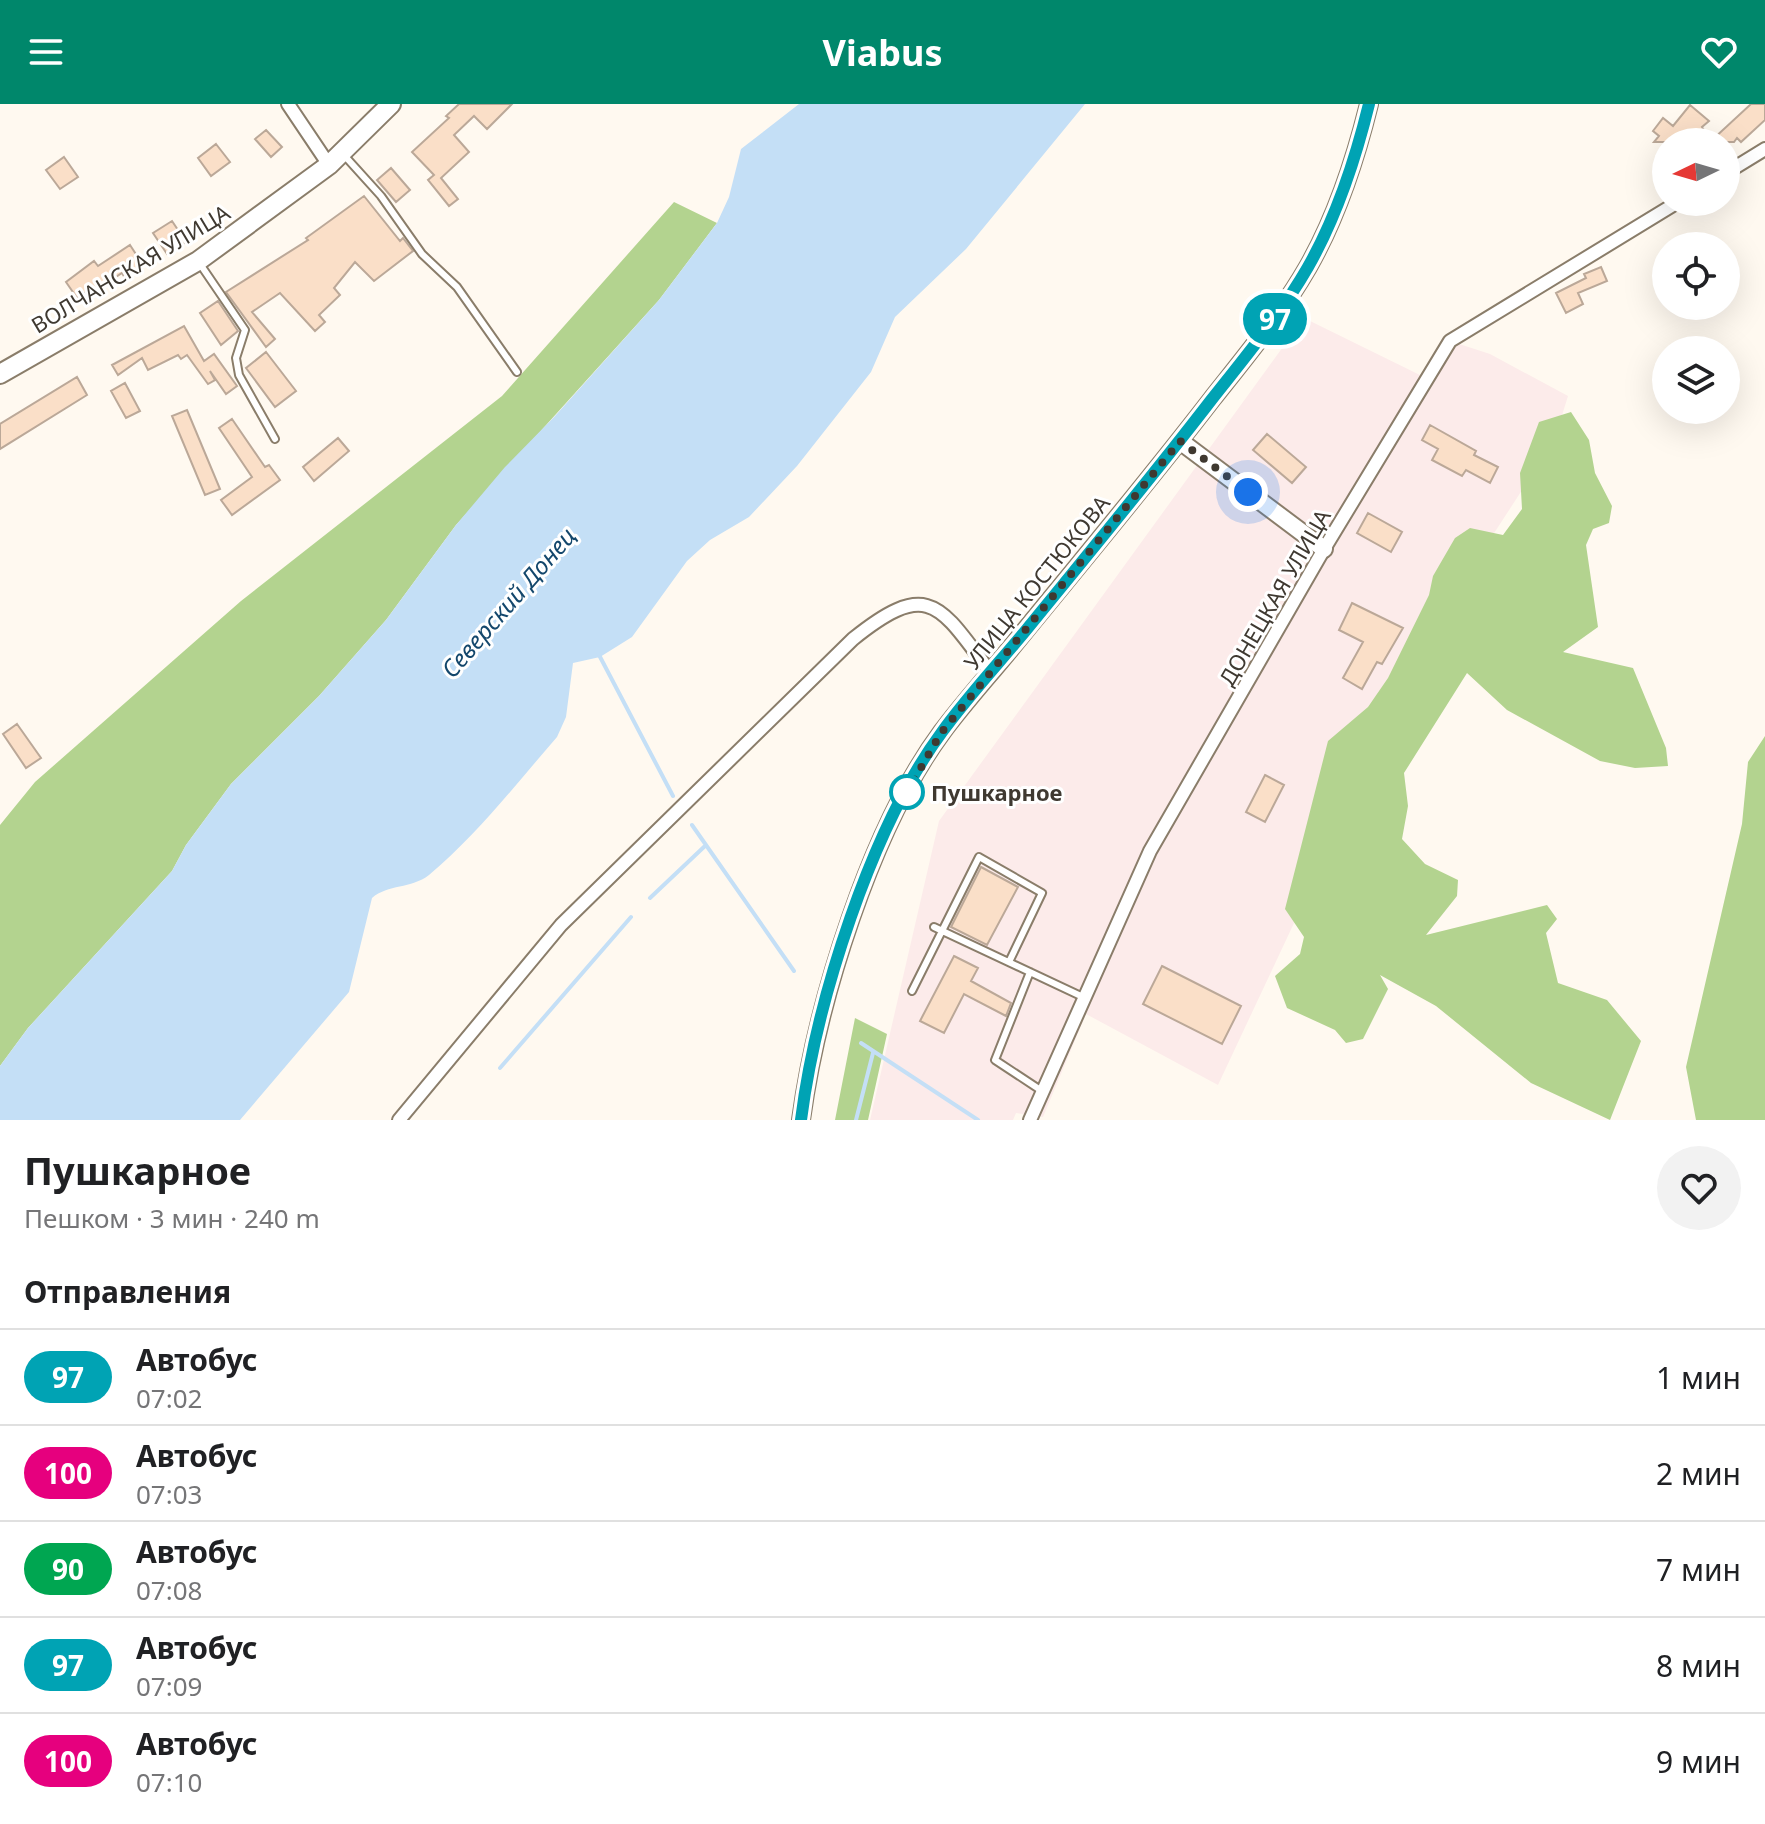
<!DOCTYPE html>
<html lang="ru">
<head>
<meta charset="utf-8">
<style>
	:root { --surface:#fff; --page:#f2f2f2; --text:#202124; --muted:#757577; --line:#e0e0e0; --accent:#00876b }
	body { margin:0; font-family:"Noto Sans",sans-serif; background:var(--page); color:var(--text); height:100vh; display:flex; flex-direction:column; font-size:30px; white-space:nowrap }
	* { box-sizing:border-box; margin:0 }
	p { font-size:26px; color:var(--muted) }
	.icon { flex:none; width:44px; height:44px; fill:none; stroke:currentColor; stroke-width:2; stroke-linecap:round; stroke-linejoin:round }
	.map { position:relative; height:1016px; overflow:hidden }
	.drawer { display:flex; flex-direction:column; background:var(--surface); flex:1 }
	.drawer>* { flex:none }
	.badge { padding:0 16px; border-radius:26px; font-size:28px; line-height:52px }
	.needle { width:52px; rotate:265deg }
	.tools { position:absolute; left:1652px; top:24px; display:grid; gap:16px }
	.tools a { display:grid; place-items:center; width:88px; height:88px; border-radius:50%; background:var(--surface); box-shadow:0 8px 32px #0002; font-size:40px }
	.you { position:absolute; width:40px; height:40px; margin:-20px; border:6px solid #fff; border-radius:50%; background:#1a73e8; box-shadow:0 0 0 12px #1a73e833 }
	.map>.badge { position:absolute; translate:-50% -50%; box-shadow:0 0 0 4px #fff }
	h2 { padding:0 24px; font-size:30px; line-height:72px }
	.round { display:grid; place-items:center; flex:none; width:84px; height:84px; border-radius:42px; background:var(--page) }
	.summary { display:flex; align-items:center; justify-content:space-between; height:136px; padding:0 24px }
	h1 { font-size:38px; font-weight:700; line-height:60px }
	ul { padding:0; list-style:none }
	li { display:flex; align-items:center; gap:24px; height:96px; padding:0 24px; border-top:2px solid var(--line) }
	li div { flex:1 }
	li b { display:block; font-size:30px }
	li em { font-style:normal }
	li .badge { min-width:88px; font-weight:700; text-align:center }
	header { display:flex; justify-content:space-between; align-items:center; height:104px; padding:0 24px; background:var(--accent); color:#fff; font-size:36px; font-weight:700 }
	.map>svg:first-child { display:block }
</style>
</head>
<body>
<header><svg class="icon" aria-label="menu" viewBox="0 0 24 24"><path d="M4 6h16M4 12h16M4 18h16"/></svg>Viabus<svg class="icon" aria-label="heart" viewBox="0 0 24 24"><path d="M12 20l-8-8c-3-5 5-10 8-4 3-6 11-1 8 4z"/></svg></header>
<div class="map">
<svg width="1765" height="1016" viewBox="0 0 1765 1016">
	<rect width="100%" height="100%" fill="#fff9f0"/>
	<!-- industrial -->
	<path fill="#fcebea" d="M 1304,214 L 1426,274 L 1450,237 L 1490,250 L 1568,292 L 1554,337 L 1323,692 L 1302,802 L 1218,981 L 1086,910 L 1043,1013 L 1016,1009 L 1013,1016 L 870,1016 L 939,717 Z"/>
	<!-- green -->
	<path fill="#b3d38f" d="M 674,98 L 717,119 L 659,196 L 456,421 L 386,516 L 319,592 L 231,680 L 186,741 L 172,767 L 28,924 L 0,962 L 0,721 L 35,678 L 241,497 L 502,292 Z
		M 1571,308 L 1589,336 L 1595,369 L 1612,402 L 1609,419 L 1593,425 L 1586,441 L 1598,523 L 1563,548 L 1633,564 L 1666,644 L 1668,662 L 1635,664 L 1600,657 L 1507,606 L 1467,569 L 1404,669 L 1408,702 L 1402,735 L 1425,760 L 1458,776 L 1457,792 L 1426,831 L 1547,801 L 1557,815 L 1546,829 L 1558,879 L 1607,896 L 1641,937 L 1610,1016 L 1531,979 L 1436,902 L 1380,871 L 1388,885 L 1363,935 L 1346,939 L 1335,926 L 1287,904 L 1275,872 L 1300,850 L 1304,833 L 1285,805 L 1328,637 L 1368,603 L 1388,574 L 1429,491 L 1433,472 L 1455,434 L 1470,424 L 1503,431 L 1522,405 L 1520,369 L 1539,318 Z
		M 1765,632 L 1765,1016 L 1696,1016 L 1686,963 L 1742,720 L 1748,658 Z
		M 855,914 L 887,930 L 868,1016 L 835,1016 Z"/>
	<!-- water -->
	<path fill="#c4dff6" d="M 799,0 L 1085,0 L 966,145 L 895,213 L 871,268 L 797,362 L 749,413 L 710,436 L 687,457 L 632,533 L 600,553 L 573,559 L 566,613 L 557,633 C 516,680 477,731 429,771 C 411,785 388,780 372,794 L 349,888 L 240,1016 L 0,1016 L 0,962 L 28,924 L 172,767 L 186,741 L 231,680 L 319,592 L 386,516 L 456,421 L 505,363 L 555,312 L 659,196 L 717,119 L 729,93 L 741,45 Z"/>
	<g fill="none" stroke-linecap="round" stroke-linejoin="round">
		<!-- stream -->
		<path stroke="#c4dff6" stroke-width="4" d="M 598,549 L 673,692
			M 692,721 L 794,867
			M 650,794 L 706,741
			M 861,939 L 978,1016
			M 500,964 L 631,813
			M 856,1016 L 873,949"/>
	</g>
	<!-- building -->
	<path fill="#fadfc8" stroke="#bba898" stroke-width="2" d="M 459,0 L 512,0 L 487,25 L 474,12 L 454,31 L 469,48 L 441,74 L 458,95 L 449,102 L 428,76 L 434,71 L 412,48 L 449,14 L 446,12 Z
		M 1751,0 L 1765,0 L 1765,16 L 1741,38 L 1737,34 L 1734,38 L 1654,38 L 1659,32 L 1653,27 L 1663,14 L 1673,22 L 1690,1 L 1709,17 L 1702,23 L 1711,37 Z
		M 266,26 L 282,43 L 271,53 L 255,35 Z
		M 216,40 L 230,58 L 211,72 L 198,54 Z
		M 64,53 L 78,73 L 60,85 L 46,66 Z
		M 391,64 L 410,86 L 396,98 L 377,76 Z
		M 364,92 L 400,137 L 403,134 L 413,147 L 374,177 L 355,158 L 334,184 L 340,191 L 319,211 L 325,218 L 315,227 L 280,189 L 252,208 L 275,235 L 266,243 L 226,188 L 308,136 L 306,134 Z
		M 172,117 L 186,138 L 167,150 L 153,129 Z
		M 130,141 L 143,161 L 125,174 L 122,169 L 90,190 L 88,187 L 77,194 L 66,178 L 94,157 L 98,162 Z
		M 1601,163 L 1607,177 L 1578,189 L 1583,200 L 1566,209 L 1556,189 L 1586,174 L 1584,170 Z
		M 218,197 L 238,227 L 221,241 L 200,209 Z
		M 184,222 L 204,257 L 214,250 L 237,282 L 226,290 L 210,267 L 215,276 L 208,280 L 187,251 L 181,255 L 178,251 L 148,266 L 142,254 L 118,271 L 112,261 Z
		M 266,248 L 296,287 L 275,303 L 246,264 Z
		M 77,273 L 87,291 L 0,345 L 0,320 Z
		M 125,279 L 140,307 L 126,314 L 111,287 Z
		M 187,306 L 220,385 L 205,391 L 172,312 Z
		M 232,315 L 265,363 L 269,361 L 280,376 L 232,411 L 221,396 L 252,373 L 219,324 Z
		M 1430,321 L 1476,347 L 1474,351 L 1498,363 L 1490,379 L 1466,366 L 1462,372 L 1432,356 L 1438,345 L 1422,336 Z
		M 1267,330 L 1306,363 L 1292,379 L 1253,346 Z
		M 338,334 L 349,347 L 314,377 L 303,363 Z
		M 1368,409 L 1402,428 L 1391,448 L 1357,429 Z
		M 1352,499 L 1403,524 L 1382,560 L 1377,558 L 1362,585 L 1343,574 L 1363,538 L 1339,526 Z
		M 17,620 L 41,654 L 26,664 L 3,630 Z
		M 1265,671 L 1284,681 L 1265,718 L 1246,708 Z
		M 981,763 L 1018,783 L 987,841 L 951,823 Z
		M 954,852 L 978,864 L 971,877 L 1011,899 L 1006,912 L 964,890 L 944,929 L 920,917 Z
		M 1162,862 L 1241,902 L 1222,940 L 1143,900 Z"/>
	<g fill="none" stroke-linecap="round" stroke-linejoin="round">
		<defs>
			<path id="lane" d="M 343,50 L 381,92 L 422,150 L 457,183 L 517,268
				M 200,160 L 245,226 L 236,254 L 239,271 L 275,335
				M 934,823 L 1083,893
				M 1030,868 L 995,956 L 1042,987
				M 912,887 L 979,753 L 1042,789 L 1009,858"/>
			<path id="street" d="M 288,0 L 329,61
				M 1726,69 L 1765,45
				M 399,1016 L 561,821 L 853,535 C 930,473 940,502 991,569
				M 1030,1016 L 1150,747 L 1324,445 L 1450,237 L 1678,98"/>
			<path id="secondary" d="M 1180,337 L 1324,445
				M 801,1016 C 817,898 871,724 942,628 C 965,597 991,569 1015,539 C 1081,458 1148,378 1212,295 C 1246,252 1281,210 1308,163 C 1337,112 1355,57 1369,0"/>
			<path id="primary" d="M 0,270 L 198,157 L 329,61 L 391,0"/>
		</defs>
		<!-- lane casing -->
		<use href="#lane" stroke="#8a7d6a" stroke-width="10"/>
		<!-- street casing -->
		<use href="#street" stroke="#8a7d6a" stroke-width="16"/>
		<!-- secondary casing -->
		<use href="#secondary" stroke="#8a7d6a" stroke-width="20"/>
		<!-- primary casing -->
		<use href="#primary" stroke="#8a7d6a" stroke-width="22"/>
		<!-- lane -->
		<use href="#lane" stroke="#fff" stroke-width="6"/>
		<!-- street -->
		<use href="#street" stroke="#fff" stroke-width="12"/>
		<!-- secondary -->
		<use href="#secondary" stroke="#fff" stroke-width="16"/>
		<!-- primary -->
		<use href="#primary" stroke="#fff" stroke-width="18"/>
	</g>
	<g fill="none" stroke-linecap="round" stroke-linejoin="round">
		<defs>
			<path id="line" d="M 801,1016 C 816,898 871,724 942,628 C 968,592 999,559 1027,525 C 1089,449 1152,373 1212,295 C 1246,252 1281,210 1308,163 C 1337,112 1355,57 1369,0"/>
		</defs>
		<!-- line casing -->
		<use href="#line" stroke="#fff" stroke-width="18"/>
		<!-- line -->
		<use href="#line" stroke="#00a3b4" stroke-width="12"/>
		<!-- walk -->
		<path stroke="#3f3931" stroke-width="8" stroke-dasharray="0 14.4" d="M 907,688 L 941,629 L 1180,337 L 1248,388"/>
	</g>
	<!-- markers -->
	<circle fill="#fff" stroke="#00a3b4" stroke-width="4" cx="907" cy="688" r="16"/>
	<g text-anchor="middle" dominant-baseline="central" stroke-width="6" stroke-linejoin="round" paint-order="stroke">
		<!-- street labels -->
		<g font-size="22" fill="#3f3931" stroke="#fff">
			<text transform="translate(130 164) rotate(-31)">ВОЛЧАНСКАЯ УЛИЦА</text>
			<text transform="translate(1036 478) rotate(-51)">УЛИЦА КОСТЮКОВА</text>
			<text transform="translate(1274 493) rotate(-60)">ДОНЕЦКАЯ УЛИЦА</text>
		</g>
		<!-- stop labels -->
		<g font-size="22" font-weight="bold" fill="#3f3931" stroke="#fff" text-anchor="start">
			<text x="931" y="688">Пушкарное</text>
		</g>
		<!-- water labels -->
		<g font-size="24" font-style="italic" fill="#13476c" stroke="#fff">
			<text transform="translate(508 498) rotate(-49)">Северский Донец</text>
		</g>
	</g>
</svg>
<div class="tools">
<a><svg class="needle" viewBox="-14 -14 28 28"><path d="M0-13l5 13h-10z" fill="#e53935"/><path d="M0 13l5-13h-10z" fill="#757577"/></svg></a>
<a><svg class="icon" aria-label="locate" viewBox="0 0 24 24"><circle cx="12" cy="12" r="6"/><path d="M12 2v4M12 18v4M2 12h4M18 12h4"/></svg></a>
<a><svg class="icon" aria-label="layers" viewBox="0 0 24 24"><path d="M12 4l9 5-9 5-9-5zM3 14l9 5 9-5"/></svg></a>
</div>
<div class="you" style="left:1248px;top:388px"></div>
<b class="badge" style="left:1275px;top:215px;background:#00a3b4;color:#fff">97</b>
</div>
<section class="drawer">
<div class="summary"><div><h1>Пушкарное</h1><p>Пешком · 3 мин · 240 m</p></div><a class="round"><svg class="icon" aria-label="heart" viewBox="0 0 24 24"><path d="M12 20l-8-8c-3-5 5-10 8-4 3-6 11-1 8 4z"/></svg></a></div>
<h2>Отправления</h2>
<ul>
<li><span class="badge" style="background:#00a3b4;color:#fff">97</span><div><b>Автобус</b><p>07:02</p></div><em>1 мин</em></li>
<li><span class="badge" style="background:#e6007e;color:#fff">100</span><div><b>Автобус</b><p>07:03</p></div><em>2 мин</em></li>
<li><span class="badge" style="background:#00a651;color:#fff">90</span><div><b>Автобус</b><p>07:08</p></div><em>7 мин</em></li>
<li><span class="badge" style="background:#00a3b4;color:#fff">97</span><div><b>Автобус</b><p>07:09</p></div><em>8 мин</em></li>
<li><span class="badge" style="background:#e6007e;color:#fff">100</span><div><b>Автобус</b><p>07:10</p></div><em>9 мин</em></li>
</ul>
</section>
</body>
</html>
